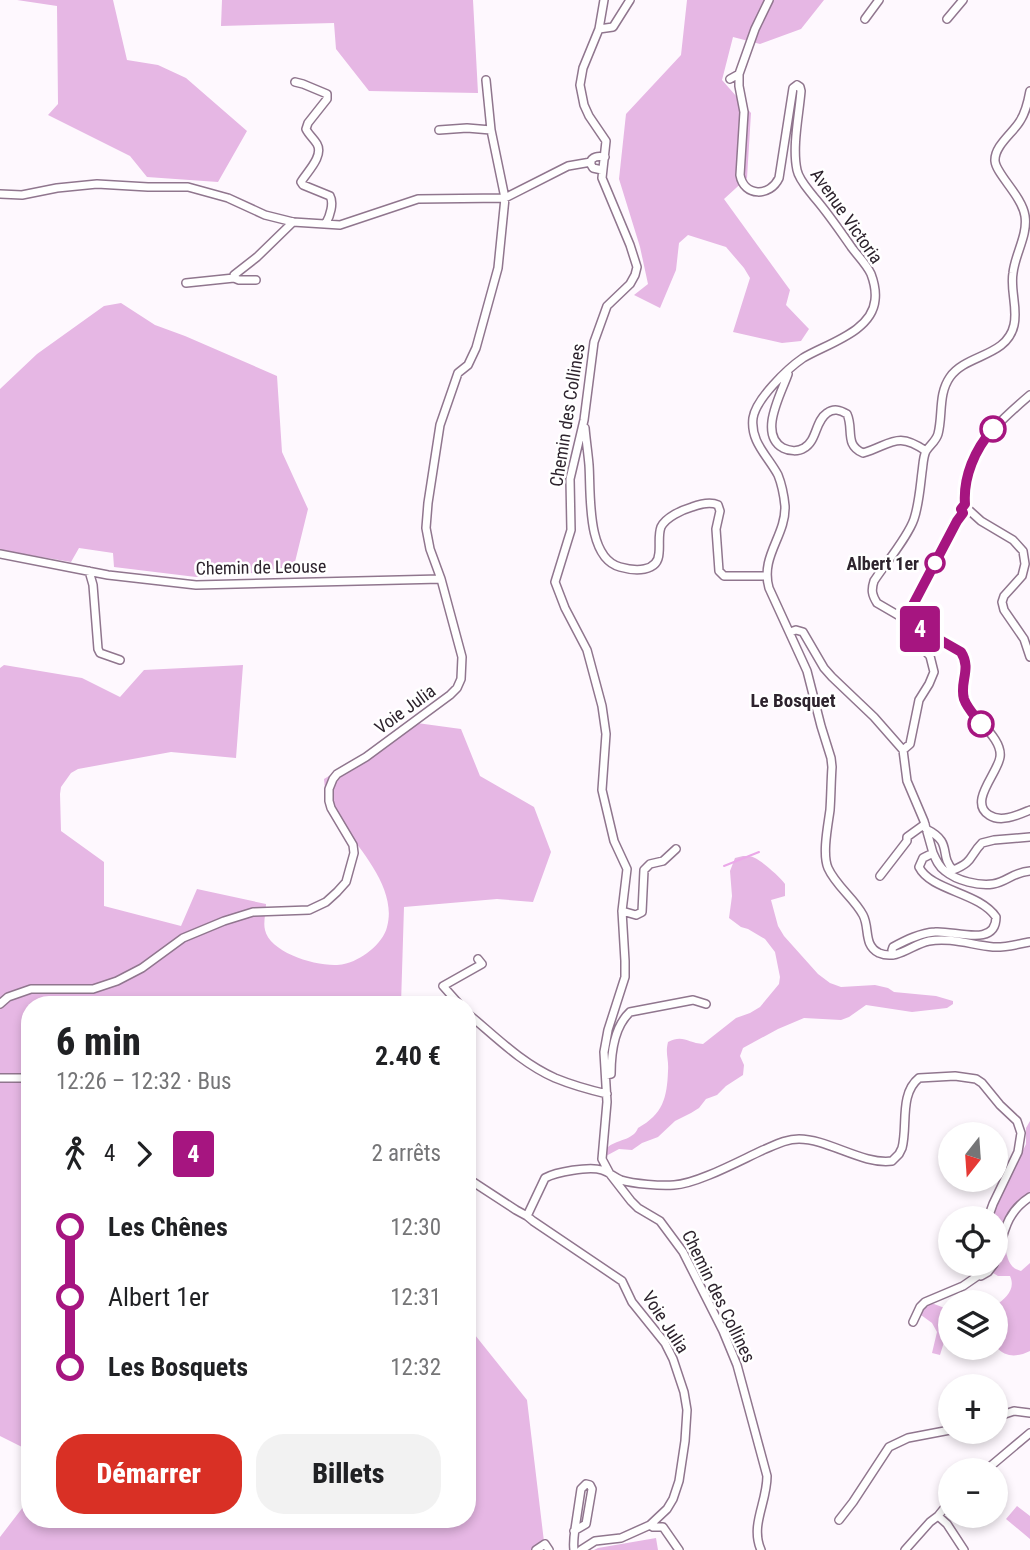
<!DOCTYPE html>
<html lang="fr">
<head>
<meta charset="utf-8">
<style>
	:root { --surface:#fff; --page:#f2f2f2; --text:#202124; --muted:#757577; --accent:#d93025 }
	body { margin:0; font-family:"Roboto Condensed",sans-serif; background:var(--page); color:var(--text); height:100vh; display:flex; flex-direction:column; font-size:26px; white-space:nowrap }
	* { box-sizing:border-box; margin:0 }
	p { font-size:23px; color:var(--muted) }
	.icon { flex:none; width:38px; height:38px; fill:none; stroke:currentColor; stroke-width:2; stroke-linecap:round; stroke-linejoin:round }
	.map { position:relative; flex:1; overflow:hidden }
	.details { position:absolute; left:21px; top:996px; width:455px; height:532px; display:flex; flex-direction:column; background:var(--surface); border-radius:28px; box-shadow:0 4px 10px #0003 }
	.details>* { flex:none }
	.badge { padding:0 14px; border-radius:5px; font-size:24px; line-height:46px }
	.needle { width:46px; rotate:197deg }
	.fabs { position:absolute; left:938px; top:1122px; display:grid; gap:14px }
	.fabs a { display:grid; place-items:center; width:70px; height:70px; border-radius:50%; background:var(--surface); box-shadow:0 4px 10px #0003; font-size:35px }
	.map>.badge { position:absolute; translate:-50% -50%; box-shadow:0 0 0 4px #fff }
	.legs { display:flex; align-items:center; gap:10px; height:77px; padding:0 35px; font-size:23px }
	.legs p { margin-inline-start:auto }
	.summary { display:flex; align-items:center; justify-content:space-between; height:119px; padding:0 35px }
	h1 { font-size:38px; font-weight:800; line-height:52px }
	.action { display:flex; gap:14px; margin-top:auto; padding:14px 35px }
	.action a { flex:1; height:80px; border-radius:28px; background:var(--accent); color:#fff; font-size:28px; font-weight:800; line-height:80px; text-align:center }
	.action a+a { background:var(--page); color:var(--text) }
	ul { padding:0 35px; list-style:none }
	li { display:flex; align-items:center; gap:24px; height:70px; font-size:26px }
	li i { display:grid; place-items:center; width:10px; height:100%; margin:0 9px; background:currentColor }
	li i::after { content:''; width:18px; height:18px; margin:-9px; border:5px solid; border-radius:50%; background:var(--surface) }
	li p { margin-inline-start:auto }
	li:first-child i { background:linear-gradient(#0000 50%,currentColor 0) }
	li:last-child i { background:linear-gradient(currentColor 50%,#0000 0) }
	.map>svg:first-child { display:block }
</style>
</head>
<body>
<div class="map">
<svg width="1030" height="1550" viewBox="0 0 1030 1550">
	<rect width="100%" height="100%" fill="#fef8fe"/>
	<!-- green -->
	<path fill="#e6b7e4" d="M 17,0 L 113,0 L 127,60 L 158,65 L 186,78 L 247,131 L 218,182 L 147,177 L 130,156 L 48,115 L 58,104 L 57,6 Z
		M 222,0 L 473,0 L 478,93 L 369,91 L 336,49 L 334,23 L 221,26 Z
		M 687,0 L 824,0 L 801,29 L 760,44 L 733,37 L 722,80 L 751,113 L 747,178 L 724,199 L 790,290 L 786,305 L 809,329 L 801,341 L 782,343 L 733,332 L 750,278 L 744,268 L 726,247 L 688,235 L 679,243 L 676,270 L 660,308 L 634,295 L 648,284 L 640,247 L 619,179 L 626,114 L 681,55 Z
		M 121,303 L 155,325 L 185,336 L 277,376 L 282,452 L 308,509 L 294,566 L 253,573 L 196,577 L 114,567 L 113,553 L 79,548 L 71,562 L 0,550 L 0,389 L 37,354 L 104,306 Z
		M 4,665 L 82,678 L 120,697 L 144,670 L 243,665 L 236,758 L 171,752 L 78,769 L 71,773 L 61,787 L 60,794 L 61,831 L 104,862 L 104,906 L 181,926 L 197,889 L 266,904 C 266,912 263,923 265,930 C 270,954 323,969 344,964 C 360,961 383,944 387,927 C 397,891 364,854 344,827 C 339,821 331,813 328,806 C 325,799 325,787 324,779 L 417,723 L 461,729 L 480,776 L 534,807 L 551,852 L 533,902 L 497,899 L 404,907 L 401,1004 L 30,1004 L 30,1461 L 28,1450 L 0,1436 L 0,668 Z
		M 743,856 C 748,856 751,856 755,858 C 763,862 780,877 785,884 L 785,896 L 771,900 L 778,926 L 784,936 L 818,974 L 830,983 L 841,987 L 875,985 L 888,988 L 894,992 L 936,996 L 953,1001 L 953,1004 L 947,1008 L 912,1012 L 866,1005 L 849,1017 L 841,1020 L 804,1018 L 778,1029 L 743,1048 L 740,1056 L 744,1065 L 743,1075 L 726,1086 L 717,1095 L 706,1099 L 699,1108 L 691,1113 L 675,1121 L 658,1137 L 642,1143 L 632,1150 L 619,1149 L 606,1156 L 607,1148 C 616,1139 633,1141 638,1128 C 663,1114 667,1098 668,1071 C 669,1059 665,1054 668,1042 C 683,1034 688,1043 703,1044 L 736,1018 L 750,1013 L 760,1007 L 779,984 L 780,977 L 775,952 L 765,939 L 748,929 L 741,927 L 729,918 L 732,896 L 730,871 L 735,858 Z
		M 1030,1121 L 1030,1193 C 1000,1215 1005,1219 996,1251 L 996,1218 L 991,1218 L 1026,1144 L 1026,1128 Z
		M 1003,1248 L 1005,1248 C 1008,1259 1009,1268 1021,1271 L 1030,1263 L 1030,1351 C 1018,1357 1006,1358 996,1347 L 996,1305 C 1006,1298 1016,1289 1010,1276 L 998,1276 L 993,1273 Z
		M 929,1304 L 934,1304 L 950,1310 L 950,1326 L 949,1326 L 940,1355 L 932,1353 L 937,1332 L 932,1323 L 921,1315 L 924,1308 Z
		M 467,1325 L 527,1400 L 545,1550 L 0,1550 L 0,1537 L 30,1498 L 30,1519 L 467,1519 Z
		M 1017,1506 L 1030,1516 L 1030,1539 L 1006,1519 Z
		M 656,1538 L 658,1550 L 594,1550 L 598,1548 Z"/>
	<g fill="none" stroke-linecap="round" stroke-linejoin="round">
		<!-- stream -->
		<path stroke="#eba8e9" stroke-width="2" d="M 724,866 L 759,852"/>
		<defs>
			<path id="minor" d="M 604,0 L 599,29 L 583,68 L 580,85 L 584,105 L 589,116 L 606,141 L 602,178 L 630,245 L 637,267 L 635,275 L 630,284 L 607,306 L 594,342 L 584,420 L 570,479 L 571,530 L 555,582 L 565,608 L 587,650 L 602,706 L 606,734 L 602,790 L 614,841 L 627,869 L 622,911 L 625,961 L 625,977 L 608,1030 L 604,1052 L 607,1102 L 602,1159 L 610,1174 L 631,1201 L 638,1208 L 660,1221 L 683,1252 L 723,1331 L 737,1365 L 767,1476 C 767,1503 750,1525 761,1550
				M 769,0 L 755,29 L 739,74 L 739,86 L 744,112 L 740,175 C 744,197 770,197 779,178 L 793,88 L 797,85
				M 865,19 L 879,0
				M 947,19 L 963,0
				M 599,29 L 613,27 L 630,0
				M 730,79 L 739,74
				M 486,80 L 491,130
				M 295,82 L 303,84 L 327,94 L 327,99 L 308,123 L 306,129 C 309,135 314,139 317,144 C 324,156 307,172 301,182 L 303,185 L 330,196 C 334,203 330,216 326,223
				M 797,85 L 800,87 L 801,91 C 799,115 792,147 797,170 C 799,180 808,189 814,197 C 828,213 840,231 852,248 C 858,256 867,265 871,274 C 874,282 876,292 875,300 C 872,332 826,344 803,358 C 787,369 756,399 753,418 C 750,442 768,456 778,475 C 782,485 784,496 785,506 C 786,536 760,556 769,588 L 807,671 L 821,726 L 831,758 L 832,767 C 831,781 831,795 830,810 C 828,825 822,854 828,868 C 836,886 854,898 863,915 C 870,928 863,945 879,953 C 898,961 912,944 929,941 C 950,937 972,945 993,947 C 1005,948 1018,944 1030,942
				M 1030,91 C 1028,102 1026,112 1020,121 C 1013,133 994,146 995,161 C 996,174 1022,196 1025,216 C 1028,235 1015,254 1013,273 C 1010,290 1018,308 1014,325 C 1007,357 966,354 950,377 C 938,394 943,415 938,434 C 936,441 930,445 926,451 C 923,457 923,466 922,472 C 920,488 919,504 914,519 C 908,537 885,564 874,581 C 871,590 872,595 877,603 L 951,646 C 980,665 956,675 964,698 C 970,717 1003,737 1000,757 C 998,773 968,802 989,815 C 1001,823 1018,815 1030,810
				M 602,170 L 593,168 L 590,163 C 592,156 598,156 605,157
				M 0,194 L 22,195 L 57,188 L 97,184 L 148,187 L 188,187 L 228,198 L 265,215 L 293,222 L 340,225 L 418,199 L 505,198 L 568,166 L 591,162
				M 234,278 L 234,275 L 257,257 L 293,222
				M 186,283 L 234,278 L 239,280 L 256,280
				M 788,374 C 781,394 758,434 783,448 C 789,451 798,452 804,448 C 817,441 815,421 827,413 C 834,408 840,410 847,414 C 854,429 844,445 863,453 C 892,444 897,431 926,451
				M 585,428 C 586,440 588,453 589,465 C 591,493 586,558 620,567 C 634,571 658,573 659,553 C 660,545 658,535 661,527 C 666,517 682,510 692,507 C 700,504 710,501 718,505 L 720,511 L 716,529 L 719,571 L 724,576 L 765,576
				M 970,511 L 981,521 L 1013,540 L 1023,551 L 1025,564 L 1022,576 L 1004,596 L 1002,602 L 1004,610 L 1024,639 L 1030,657
				M 963,513 L 961,509 C 966,501 965,484 969,472 C 979,439 1004,417 1030,395
				M 0,554 L 108,575 L 196,585 L 441,579
				M 89,571 L 93,585 L 98,649 L 100,653 L 120,660
				M 905,620 L 957,521 L 963,513 L 966,514
				M 790,632 L 796,630 L 803,632 L 824,668 L 832,677 L 874,717 L 903,750 L 907,781 L 924,821 L 933,853
				M 903,750 L 910,744 L 919,700 L 929,684 L 934,672 L 930,656 L 913,638 L 906,622
				M 926,829 C 954,843 938,854 953,870 C 974,862 969,856 982,843 L 994,840 L 1030,837
				M 880,876 L 907,841 L 907,837 L 925,824
				M 622,911 L 636,915 L 642,912 L 644,870 L 650,864 L 663,861 L 676,849
				M 893,955 L 892,950 L 893,947 C 906,940 920,933 935,932 C 954,930 996,948 996,917 C 979,892 931,891 919,867 L 923,858 L 933,853 C 936,860 939,867 945,871 C 957,881 979,886 993,884 C 1007,882 1013,872 1030,871
				M 0,1004 L 8,997 L 31,989 L 93,989 L 117,981 L 142,968 L 183,938 L 224,921 L 253,912 L 309,910 L 326,902 L 337,892 L 346,882 L 354,853 L 353,845 L 331,808 L 329,801 L 329,789 L 333,779 L 337,774 L 366,757 L 450,695 L 457,688 L 461,679 L 462,657 L 441,579 L 430,549 L 426,528 L 428,503 L 440,425 L 458,373 L 468,365 L 476,348 L 498,268 L 505,198 L 491,130 L 467,128 L 439,130
				M 459,1004 L 443,986 L 482,964 L 478,959
				M 467,1013 C 495,1036 521,1063 555,1078 C 572,1085 590,1090 607,1094
				M 606,1075 L 611,1074 C 611,1053 614,1027 630,1012 L 693,1000 L 706,1004
				M 0,1078 L 30,1078
				M 467,1178 L 516,1210 L 527,1216 L 533,1221 L 622,1281 L 632,1302 L 665,1343 L 673,1359 L 684,1392 L 687,1410 L 685,1441 L 679,1481 L 673,1499 L 667,1509 L 650,1525
				M 527,1216 L 545,1178 C 556,1172 589,1166 602,1170 C 609,1172 614,1177 621,1180 C 634,1184 661,1186 674,1185 C 697,1184 741,1160 763,1150 C 775,1145 786,1139 799,1139 C 828,1139 863,1165 892,1161 L 899,1154 L 902,1148 C 908,1126 899,1094 919,1078 L 955,1076 L 976,1079 L 982,1083 L 1000,1105 L 1017,1121 L 1021,1133 L 1018,1152 L 993,1204 L 988,1218
				M 996,1260 C 1004,1234 1005,1213 1030,1197
				M 975,1264 L 975,1273 L 981,1276 L 988,1272 L 994,1264
				M 913,1322 L 920,1307 L 925,1302 L 963,1286 L 979,1275
				M 996,1417 L 1014,1411 L 1030,1413
				M 986,1470 L 1030,1433
				M 938,1516 L 947,1524 L 964,1550
				M 839,1520 L 853,1502 L 889,1447 L 908,1438 L 950,1430
				M 536,1550 L 545,1544 L 549,1550
				M 574,1550 C 573,1543 574,1536 575,1529 L 581,1489 L 586,1484 L 590,1485 L 592,1489 L 586,1524 L 574,1531
				M 581,1550 L 595,1541 L 621,1538 L 650,1525 L 653,1527 L 663,1527 L 679,1550
				M 905,1550 L 930,1522 L 938,1516 L 950,1501"/>
		</defs>
		<!-- minor casing -->
		<use href="#minor" stroke="#90768e" stroke-width="10"/>
		<!-- minor -->
		<use href="#minor" stroke="#fff" stroke-width="7"/>
	</g>
	<g fill="none" stroke-linecap="round" stroke-linejoin="round">
		<defs>
			<path id="line-1" d="M 981,724 C 975,716 967,708 964,699 C 959,682 972,669 961,652 L 905,620 L 957,521 L 963,513 L 961,509 L 965,504 C 963,477 975,449 993,429"/>
		</defs>
		<!-- line-1 casing -->
		<use href="#line-1" stroke="#fff" stroke-width="16"/>
		<!-- line-1 -->
		<use href="#line-1" stroke="#a61580" stroke-width="10"/>
	</g>
	<!-- markers -->
	<g fill="#fff" stroke="#a61580" stroke-width="3.5">
		<circle cx="993" cy="429" r="12"/>
		<circle cx="935" cy="563" r="9"/>
		<circle cx="981" cy="724" r="12"/>
	</g>
	<g text-anchor="middle" dominant-baseline="central" stroke-width="5" stroke-linejoin="round" paint-order="stroke">
		<!-- street labels -->
		<g font-size="18" fill="#2d232d" stroke="#fff">
			<text transform="translate(847 216) rotate(55)">Avenue Victoria</text>
			<text transform="translate(567 415) rotate(-81)">Chemin des Collines</text>
			<text transform="translate(261 567) rotate(-1)">Chemin de Leouse</text>
			<text transform="translate(405 709) rotate(-36)">Voie Julia</text>
			<text transform="translate(719 1296) rotate(64)">Chemin des Collines</text>
			<text transform="translate(666 1322) rotate(57)">Voie Julia</text>
		</g>
		<!-- stop labels -->
		<g font-size="18" font-weight="bold" fill="#2d232d" stroke="#fff" text-anchor="end">
			<text x="919" y="563">Albert 1er</text>
		</g>
		<!-- neighbourhood labels -->
		<g font-size="19" font-weight="bold" fill="#2d232d" stroke="#fff">
			<text x="793" y="700">Le Bosquet</text>
		</g>
	</g>
</svg>
<div class="fabs">
<a><svg class="needle" viewBox="-14 -14 28 28"><path d="M0-13l5 13h-10z" fill="#e53935"/><path d="M0 13l5-13h-10z" fill="#757577"/></svg></a>
<a><svg class="icon" aria-label="locate" viewBox="0 0 24 24"><circle cx="12" cy="12" r="6"/><path d="M12 2v4M12 18v4M2 12h4M18 12h4"/></svg></a>
<a><svg class="icon" aria-label="layers" viewBox="0 0 24 24"><path d="M12 4l9 5-9 5-9-5zM3 14l9 5 9-5"/></svg></a>
<a>+</a>
<a>−</a>
</div>
<b class="badge" style="left:920px;top:629px;background:#a61580;color:#fff">4</b>
<section class="details">
<div class="summary"><div><h1>6 min</h1><p>12:26 – 12:32 · Bus</p></div><b>2.40 €</b></div>
<div class="legs"><svg class="icon" aria-label="walk" viewBox="0 0 24 24"><circle cx="13" cy="4" r="2"/><path d="M13 8l-2 6 4 7M11 14l-3 7M7 12l3-4h3l4 4"/></svg>4<svg class="icon" aria-label="forward" viewBox="0 0 24 24"><path d="M9 5l7 7-7 7"/></svg><b class="badge" style="background:#a61580;color:#fff">4</b><p>2 arrêts</p></div>
<ul>
<li><i style="color:#a61580"></i><b>Les Chênes</b><p>12:30</p></li>
<li><i style="color:#a61580"></i><span>Albert 1er</span><p>12:31</p></li>
<li><i style="color:#a61580"></i><b>Les Bosquets</b><p>12:32</p></li>
</ul>
<div class="action"><a>Démarrer</a><a>Billets</a></div>
</section>
</div>
</body>
</html>
